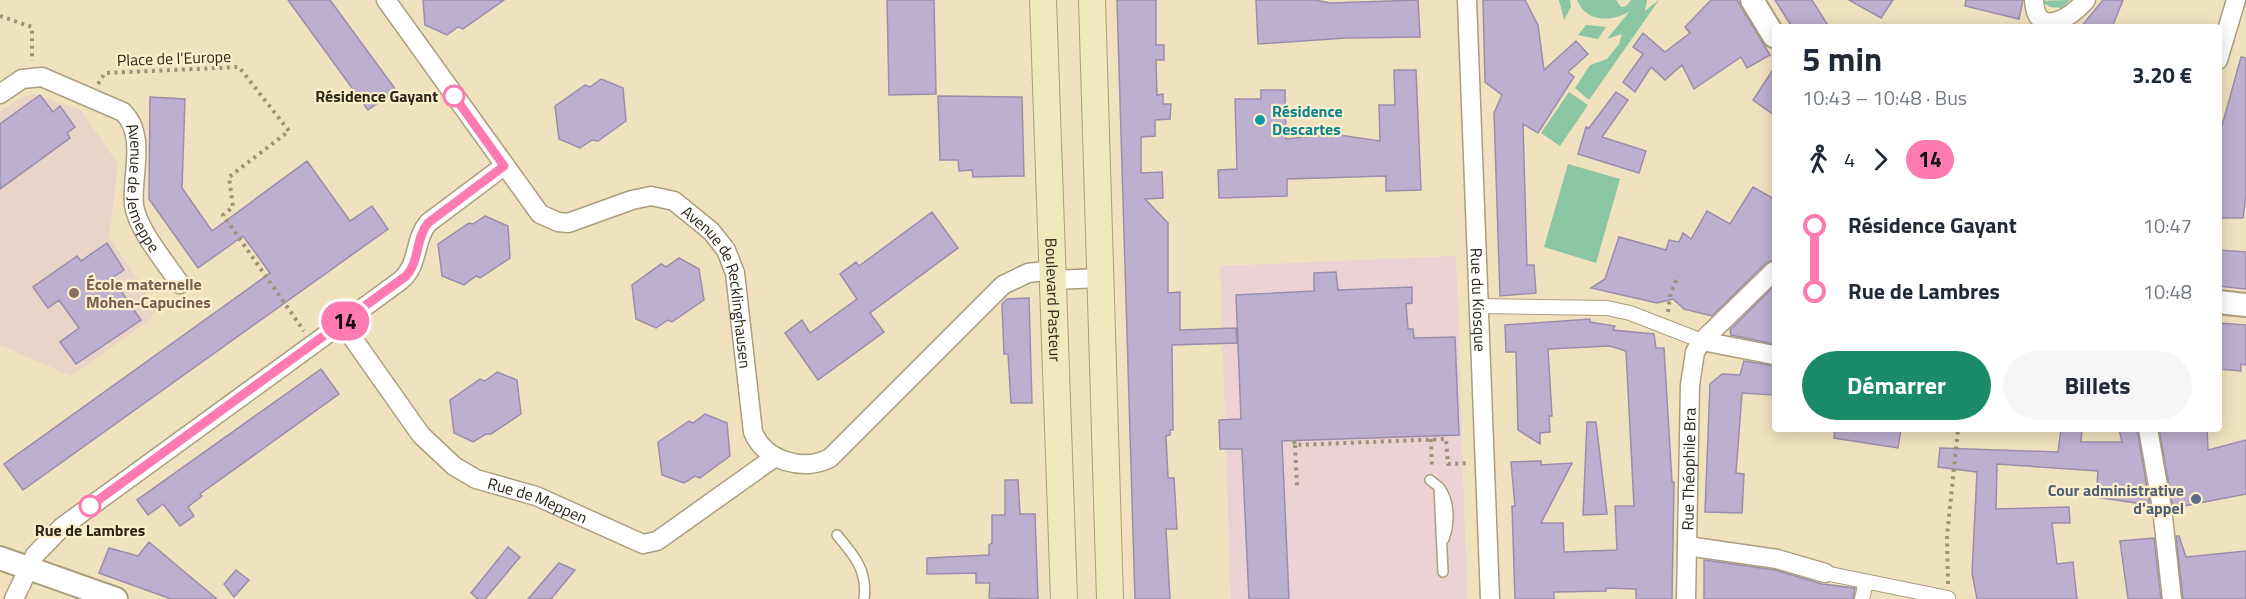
<!DOCTYPE html>
<html lang="fr">
<head>
<meta charset="utf-8">
<style>
	:root { --surface:#fff; --page:#f6f6f7; --text:#1f2937; --muted:#747a83; --accent:#1b8a69 }
	body { margin:0; font-family:"Titillium Web",sans-serif; background:var(--page); color:var(--text); height:100vh; display:flex; flex-direction:column; font-size:22px; white-space:nowrap }
	* { box-sizing:border-box; margin:0 }
	p { font-size:20px; color:var(--muted) }
	.icon { flex:none; width:33px; height:33px; fill:none; stroke:currentColor; stroke-width:2; stroke-linecap:round; stroke-linejoin:round }
	.map { position:relative; flex:1; overflow:hidden }
	.drawer { position:absolute; left:1772px; top:24px; width:450px; height:408px; display:flex; flex-direction:column; background:var(--surface); border-radius:6px; box-shadow:0 3px 15px #0003 }
	.drawer>* { flex:none }
	.badge { padding:0 12px; border-radius:20px; font-size:21px; line-height:39px }
	.map>.badge { position:absolute; translate:-50% -50%; box-shadow:0 0 0 3px #fff }
	.legs { display:flex; align-items:center; gap:9px; height:66px; padding:0 30px; font-size:20px }
	.legs p { margin-inline-start:auto }
	.summary { display:flex; align-items:center; justify-content:space-between; height:102px; padding:0 30px }
	h1 { font-size:33px; font-weight:700; line-height:45px }
	.primary-button { display:flex; gap:12px; margin-top:auto; padding:12px 30px }
	.primary-button a { flex:1; height:69px; border-radius:36px; background:var(--accent); color:#fff; font-size:24px; font-weight:700; line-height:69px; text-align:center }
	.primary-button a+a { background:var(--page); color:var(--text) }
	ul { padding:0 30px; list-style:none }
	li { display:flex; align-items:center; gap:21px; height:66px; font-size:22px }
	li i { display:grid; place-items:center; width:9px; height:100%; margin:0 8px; background:currentColor }
	li i::after { content:''; width:15px; height:15px; margin:-8px; border:4px solid; border-radius:50%; background:var(--surface) }
	li p { margin-inline-start:auto }
	li:first-child i { background:linear-gradient(#0000 50%,currentColor 0) }
	li:last-child i { background:linear-gradient(currentColor 50%,#0000 0) }
	.map>svg:first-child { display:block }
</style>
</head>
<body>
<div class="map">
<svg width="2246" height="599" viewBox="0 0 2246 599">
	<rect width="100%" height="100%" fill="#f0e2bf"/>
	<!-- commercial -->
	<path fill="#ecd1d5" d="M 1456,256 L 1467,599 L 1231,599 L 1220,266 Z"/>
	<!-- education -->
	<path fill="#e9d4c7" d="M 32,94 L 81,110 L 118,164 L 109,237 L 152,300 L 159,303 L 150,320 L 71,376 L 0,345 L 0,112 L 22,97 Z"/>
	<!-- green -->
	<path fill="#89c6a1" d="M 1559,0 L 1570,0 L 1571,7 L 1564,20 Z
		M 1577,0 L 1616,0 L 1621,7 L 1626,6 L 1631,0 L 1647,0 L 1645,11 L 1659,0 L 1589,100 L 1575,88 L 1590,65 L 1607,59 L 1619,44 L 1622,34 L 1607,39 L 1630,11 C 1613,22 1586,23 1577,0 Z
		M 2070,0 L 2061,8 L 2050,7 L 2041,1 Z
		M 1586,25 L 1606,27 L 1598,39 L 1578,35 Z
		M 1569,92 L 1588,105 L 1560,146 L 1541,133 Z
		M 1568,164 L 1620,179 L 1596,263 L 1544,247 Z"/>
	<!-- building -->
	<path fill="#bcafcf" stroke="#9a8dac" stroke-width="1.5" d="M 288,0 L 330,0 L 396,90 L 368,110 Z
		M 423,0 L 504,0 L 463,29 L 458,27 L 447,35 L 425,25 Z
		M 887,0 L 934,0 L 936,94 L 889,95 Z
		M 1117,0 L 1156,0 L 1156,45 L 1164,45 L 1164,60 L 1156,60 L 1157,95 L 1163,94 L 1163,104 L 1171,104 L 1170,119 L 1155,120 L 1155,136 L 1141,137 L 1141,173 L 1162,172 L 1163,198 L 1145,199 L 1168,223 L 1168,293 L 1180,292 L 1180,330 L 1236,328 L 1237,343 L 1172,345 L 1173,430 L 1170,430 L 1170,435 L 1166,436 L 1168,478 L 1174,478 L 1177,529 L 1166,529 L 1170,599 L 1135,599 Z
		M 1256,0 L 1314,0 L 1331,3 L 1418,0 L 1420,37 L 1346,38 L 1258,44 Z
		M 1483,0 L 1525,0 L 1538,25 L 1544,70 L 1576,41 L 1588,54 L 1568,72 L 1574,77 L 1538,133 L 1523,124 L 1527,265 L 1534,265 L 1536,293 L 1500,296 L 1494,113 L 1502,95 L 1485,82 Z
		M 1711,0 L 1737,0 L 1770,55 L 1747,68 L 1741,57 L 1694,89 L 1682,65 L 1665,80 L 1651,67 L 1635,92 L 1623,82 L 1643,54 L 1633,47 L 1643,33 L 1665,52 L 1690,33 L 1685,27 Z
		M 1775,0 L 1812,0 L 1829,27 L 1792,27 Z
		M 1849,0 L 1893,0 L 1881,18 Z
		M 1966,0 L 2023,0 L 2019,19 L 1965,6 Z
		M 2103,0 L 2123,0 L 2112,27 L 2081,27 Z
		M 2241,57 L 2246,58 L 2246,195 L 2243,218 L 2218,218 L 2218,140 Z
		M 1774,68 L 1774,115 L 1753,100 Z
		M 1394,70 L 1416,70 L 1421,190 L 1386,191 L 1386,176 L 1287,179 L 1287,196 L 1219,198 L 1218,170 L 1237,169 L 1235,99 L 1261,99 L 1261,90 L 1285,90 L 1286,139 L 1332,134 L 1380,141 L 1379,105 L 1395,105 Z
		M 601,79 L 623,88 L 626,121 L 598,141 L 592,140 L 580,148 L 559,139 L 555,106 L 585,85 L 590,87 Z
		M 1616,92 L 1628,100 L 1602,137 L 1646,151 L 1639,173 L 1578,154 L 1586,127 L 1589,128 Z
		M 40,95 L 53,112 L 60,106 L 75,127 L 67,133 L 70,138 L 0,189 L 0,124 Z
		M 938,96 L 1022,97 L 1024,176 L 973,177 L 972,170 L 959,171 L 958,160 L 940,160 Z
		M 150,97 L 185,99 L 182,188 L 212,231 L 307,161 L 350,221 L 372,206 L 388,229 L 23,490 L 4,464 L 270,273 L 243,236 L 198,268 L 149,199 Z
		M 1753,187 L 1774,199 L 1774,260 L 1766,263 L 1712,316 L 1684,309 L 1673,299 L 1657,303 L 1591,288 L 1605,279 L 1619,237 L 1666,250 L 1669,240 L 1679,242 L 1683,233 L 1691,239 L 1707,211 L 1730,224 Z
		M 932,212 L 958,248 L 870,313 L 884,332 L 818,380 L 785,333 L 802,320 L 810,333 L 857,299 L 840,274 L 856,262 L 859,266 Z
		M 485,216 L 508,226 L 510,258 L 480,278 L 476,276 L 464,285 L 442,276 L 438,244 L 469,223 L 473,224 Z
		M 107,243 L 124,270 L 112,278 L 141,320 L 76,364 L 60,342 L 79,328 L 59,300 L 48,308 L 33,287 L 77,256 L 81,261 Z
		M 2218,250 L 2246,252 L 2246,289 L 2218,286 Z
		M 679,258 L 699,269 L 704,300 L 672,322 L 668,320 L 656,328 L 636,319 L 632,285 L 661,264 L 666,267 Z
		M 1336,272 L 1338,290 L 1412,287 L 1412,303 L 1406,304 L 1408,329 L 1413,329 L 1414,338 L 1455,337 L 1459,435 L 1282,441 L 1289,599 L 1249,599 L 1242,449 L 1220,449 L 1219,420 L 1241,419 L 1236,295 L 1314,291 L 1314,273 Z
		M 1774,286 L 1774,344 L 1731,335 L 1730,330 Z
		M 1029,298 L 1032,403 L 1011,403 L 1008,354 L 1004,354 L 1002,304 L 1007,299 Z
		M 1590,319 L 1590,322 L 1615,326 L 1613,330 L 1654,334 L 1656,348 L 1664,348 L 1672,482 L 1674,482 L 1672,599 L 1636,599 L 1636,589 L 1606,588 L 1606,591 L 1554,592 L 1554,599 L 1515,599 L 1512,506 L 1515,506 L 1511,462 L 1541,461 L 1541,465 L 1572,463 L 1541,523 L 1563,523 L 1564,552 L 1617,550 L 1615,506 L 1634,506 L 1626,351 L 1610,346 L 1548,349 L 1552,416 L 1549,416 L 1550,432 L 1540,433 L 1540,444 L 1518,430 L 1516,352 L 1506,352 L 1505,325 Z
		M 2218,323 L 2246,325 L 2246,365 L 2241,364 L 2241,371 L 2218,369 Z
		M 1744,361 L 1774,366 L 1774,395 L 1742,393 L 1736,473 L 1744,474 L 1742,513 L 1705,512 L 1710,384 L 1722,374 L 1740,375 Z
		M 321,369 L 339,394 L 200,494 L 202,496 L 188,507 L 194,516 L 180,526 L 163,504 L 148,515 L 137,500 Z
		M 497,372 L 517,380 L 521,414 L 491,434 L 486,434 L 473,442 L 454,433 L 450,400 L 480,379 L 485,381 Z
		M 705,414 L 727,423 L 730,456 L 700,478 L 695,476 L 684,483 L 662,475 L 658,442 L 689,421 L 693,423 Z
		M 1587,422 L 1596,422 L 1607,514 L 1583,515 Z
		M 1835,429 L 1901,429 L 1898,448 L 1834,438 Z
		M 2061,429 L 2082,429 L 2081,442 L 2122,442 L 2119,429 L 2137,429 L 2150,505 L 2096,497 L 2098,471 L 1997,464 L 1996,509 L 2069,507 L 2070,523 L 2052,523 L 2057,564 L 2073,562 L 2077,599 L 1977,599 L 1972,573 L 1977,472 L 1938,467 L 1940,448 L 2058,452 Z
		M 2159,429 L 2207,429 L 2208,450 L 2246,440 L 2246,494 L 2173,508 Z
		M 1005,480 L 1018,480 L 1020,514 L 1035,514 L 1038,599 L 989,598 L 990,583 L 976,583 L 976,573 L 927,574 L 927,558 L 989,555 L 989,545 L 992,543 L 992,515 L 1005,515 Z
		M 2176,536 L 2179,536 L 2186,557 L 2246,551 L 2246,599 L 2183,599 Z
		M 2154,538 L 2161,599 L 2128,599 L 2120,541 Z
		M 149,542 L 187,574 L 217,599 L 171,599 L 99,573 L 109,548 L 138,556 Z
		M 508,547 L 520,557 L 485,599 L 478,599 L 471,593 Z
		M 1704,560 L 1775,570 L 1822,584 L 1855,588 L 1853,599 L 1704,599 Z
		M 559,563 L 575,570 L 551,599 L 528,599 Z
		M 236,570 L 249,580 L 234,597 L 224,584 Z"/>
	<g fill="none" stroke-linecap="round" stroke-linejoin="round">
		<defs>
			<path id="service" d="M 1430,480 L 1439,487 L 1443,572
				M 1439,487 C 1450,501 1450,523 1444,539
				M 837,535 C 854,555 868,571 864,599"/>
			<path id="pedestrian" d="M 1479,306 L 1607,308 L 1630,313 L 1702,341
				M 1825,573 L 1948,598
				M 1862,599 L 1866,582"/>
			<g id="minor">
				<path id="s1" d="M 386,0 L 540,214 L 558,222 L 568,223 L 632,200 L 651,196 L 674,201 L 711,231 L 726,250 L 735,273 L 753,432 C 765,461 803,472 830,458 L 1003,285 L 1028,273 L 1053,270"/>
				<path id="s2" d="M 1467,0 L 1490,599"/>
				<path d="M 2034,0 C 2036,40 2071,18 2086,0"/>
				<path d="M 2218,60 L 2236,0"/>
				<path id="s3" d="M 0,94 L 22,79 L 42,77 L 123,112 C 147,135 131,176 134,205 C 137,229 167,264 180,284"/>
				<path d="M 1053,280 L 1100,278"/>
				<path id="s4" d="M 342,323 L 421,435 L 454,466 L 476,479 L 536,496 L 643,544 L 657,541 L 775,457"/>
				<path d="M 1702,341 L 1774,355"/>
				<path d="M 2148,429 L 2162,508 L 2172,599"/>
				<path d="M 1687,546 L 1777,559 L 1825,573"/>
				<path d="M 14,599 L 35,555 L 62,527 L 400,281 C 420,265 413,241 428,223 L 504,166"/>
				<path id="s5" d="M 1686,599 L 1690,385 L 1695,352 L 1702,341 L 1774,271"/>
			</g>
			<path id="tertiary" d="M 1752,0 L 1774,36
				M 2218,302 L 2246,305
				M 0,558 L 116,599"/>
			<g id="secondary">
				<path id="s6" d="M 1043,0 L 1064,599"/>
				<path d="M 1092,0 L 1110,599"/>
			</g>
		</defs>
		<!-- service casing -->
		<use href="#service" stroke="#ab9e7d" stroke-width="12"/>
		<!-- pedestrian casing -->
		<use href="#pedestrian" stroke="#ab9e7d" stroke-width="16"/>
		<!-- minor casing -->
		<use href="#minor" stroke="#ab9e7d" stroke-width="21"/>
		<!-- tertiary casing -->
		<use href="#tertiary" stroke="#ab9e7d" stroke-width="26"/>
		<!-- secondary casing -->
		<use href="#secondary" stroke="#ab9e7d" stroke-width="28"/>
		<!-- path -->
		<path stroke="#9c9277" stroke-width="4" stroke-dasharray="3 4.5" stroke-linecap="butt" d="M 0,16 L 32,27 L 32,61
			M 98,84 L 105,73 L 239,67 L 289,131 L 229,177 L 233,207 L 223,215 L 304,331
			M 1668,312 L 1670,296 L 1678,276
			M 1431,439 L 1432,469
			M 1294,441 L 1295,445 L 1446,439 L 1448,464 L 1469,463
			M 1295,445 L 1297,486
			M 1948,584 L 1947,536 L 1958,429"/>
		<!-- service -->
		<use href="#service" stroke="#fff" stroke-width="9"/>
		<!-- pedestrian -->
		<use href="#pedestrian" stroke="#fff" stroke-width="14"/>
		<!-- minor -->
		<use href="#minor" stroke="#fff" stroke-width="18"/>
		<!-- tertiary -->
		<use href="#tertiary" stroke="#fff" stroke-width="22"/>
		<!-- secondary -->
		<use href="#secondary" stroke="#f0e9bd" stroke-width="26"/>
	</g>
	<g fill="none" stroke-linecap="round" stroke-linejoin="round">
		<defs>
			<path id="line-1" d="M 90,506 L 406,276 C 420,261 415,239 428,223 L 504,166 L 454,96"/>
		</defs>
		<!-- line-1 casing -->
		<use href="#line-1" stroke="#fff" stroke-width="14"/>
		<!-- line-1 -->
		<use href="#line-1" stroke="#ff7ab1" stroke-width="9"/>
	</g>
	<!-- markers -->
	<g fill="#fff" stroke="#ff7ab1" stroke-width="3">
		<circle cx="454" cy="96" r="10"/>
		<circle cx="90" cy="506" r="10"/>
	</g>
	<circle fill="#0f9aa8" stroke="#fdefcc" stroke-width="2" cx="1260" cy="120" r="6"/>
	<circle fill="#8d6e63" stroke="#fdefcc" stroke-width="2" cx="74" cy="293" r="6"/>
	<circle fill="#5c6f8a" stroke="#fdefcc" stroke-width="2" cx="2196" cy="499" r="6"/>
	<g text-anchor="middle" dominant-baseline="central" stroke-width="4.5" stroke-linejoin="round" paint-order="stroke">
		<!-- street labels -->
		<g font-size="16" fill="#2a2517" stroke="#fdefcc">
			<text transform="translate(174 58) rotate(-2)">Place de l'Europe</text>
			<text stroke="none"><textPath href="#s3" startOffset="216">Avenue de Jemeppe</textPath></text>
			<text stroke="none"><textPath href="#s1" startOffset="507">Avenue de Recklinghausen</textPath></text>
			<text stroke="none"><textPath href="#s6" startOffset="300">Boulevard Pasteur</textPath></text>
			<text stroke="none"><textPath href="#s2" startOffset="300">Rue du Kiosque</textPath></text>
			<text stroke="none"><textPath href="#s5" startOffset="130">Rue Théophile Bra</textPath></text>
			<text stroke="none"><textPath href="#s4" startOffset="273">Rue de Meppen</textPath></text>
		</g>
		<!-- stop labels -->
		<g font-size="16" font-weight="bold" fill="#2a2517" stroke="#fdefcc" text-anchor="end">
			<text x="438" y="96">Résidence Gayant</text>
			<text x="90" y="530" text-anchor="middle">Rue de Lambres</text>
		</g>
		<!-- culture labels -->
		<g font-size="16" font-weight="bold" fill="#0d838f" stroke="#fdefcc" text-anchor="start">
			<text x="1272" y="111">Résidence<tspan x="1272" dy="18">Descartes</tspan></text>
		</g>
		<!-- education labels -->
		<g font-size="16" font-weight="bold" fill="#785e54" stroke="#fdefcc" text-anchor="start">
			<text x="86" y="284">École maternelle<tspan x="86" dy="18">Mohen-Capucines</tspan></text>
		</g>
		<!-- service labels -->
		<g font-size="16" font-weight="bold" fill="#4e5e75" stroke="#fdefcc" text-anchor="end">
			<text x="2184" y="490">Cour administrative<tspan x="2184" dy="18">d'appel</tspan></text>
		</g>
	</g>
</svg>
<b class="badge" style="left:345px;top:321px;background:#ff7ab1;color:#111">14</b>
<section class="drawer">
<div class="summary"><div><h1>5 min</h1><p>10:43 – 10:48 · Bus</p></div><b>3.20 €</b></div>
<div class="legs"><svg class="icon" aria-label="walk" viewBox="0 0 24 24"><circle cx="13" cy="4" r="2"/><path d="M13 8l-2 6 4 7M11 14l-3 7M7 12l3-4h3l4 4"/></svg>4<svg class="icon" aria-label="forward" viewBox="0 0 24 24"><path d="M9 5l7 7-7 7"/></svg><b class="badge" style="background:#ff7ab1;color:#111">14</b></div>
<ul>
<li><i style="color:#ff7ab1"></i><b>Résidence Gayant</b><p>10:47</p></li>
<li><i style="color:#ff7ab1"></i><b>Rue de Lambres</b><p>10:48</p></li>
</ul>
<div class="primary-button"><a>Démarrer</a><a>Billets</a></div>
</section>
</div>
</body>
</html>
